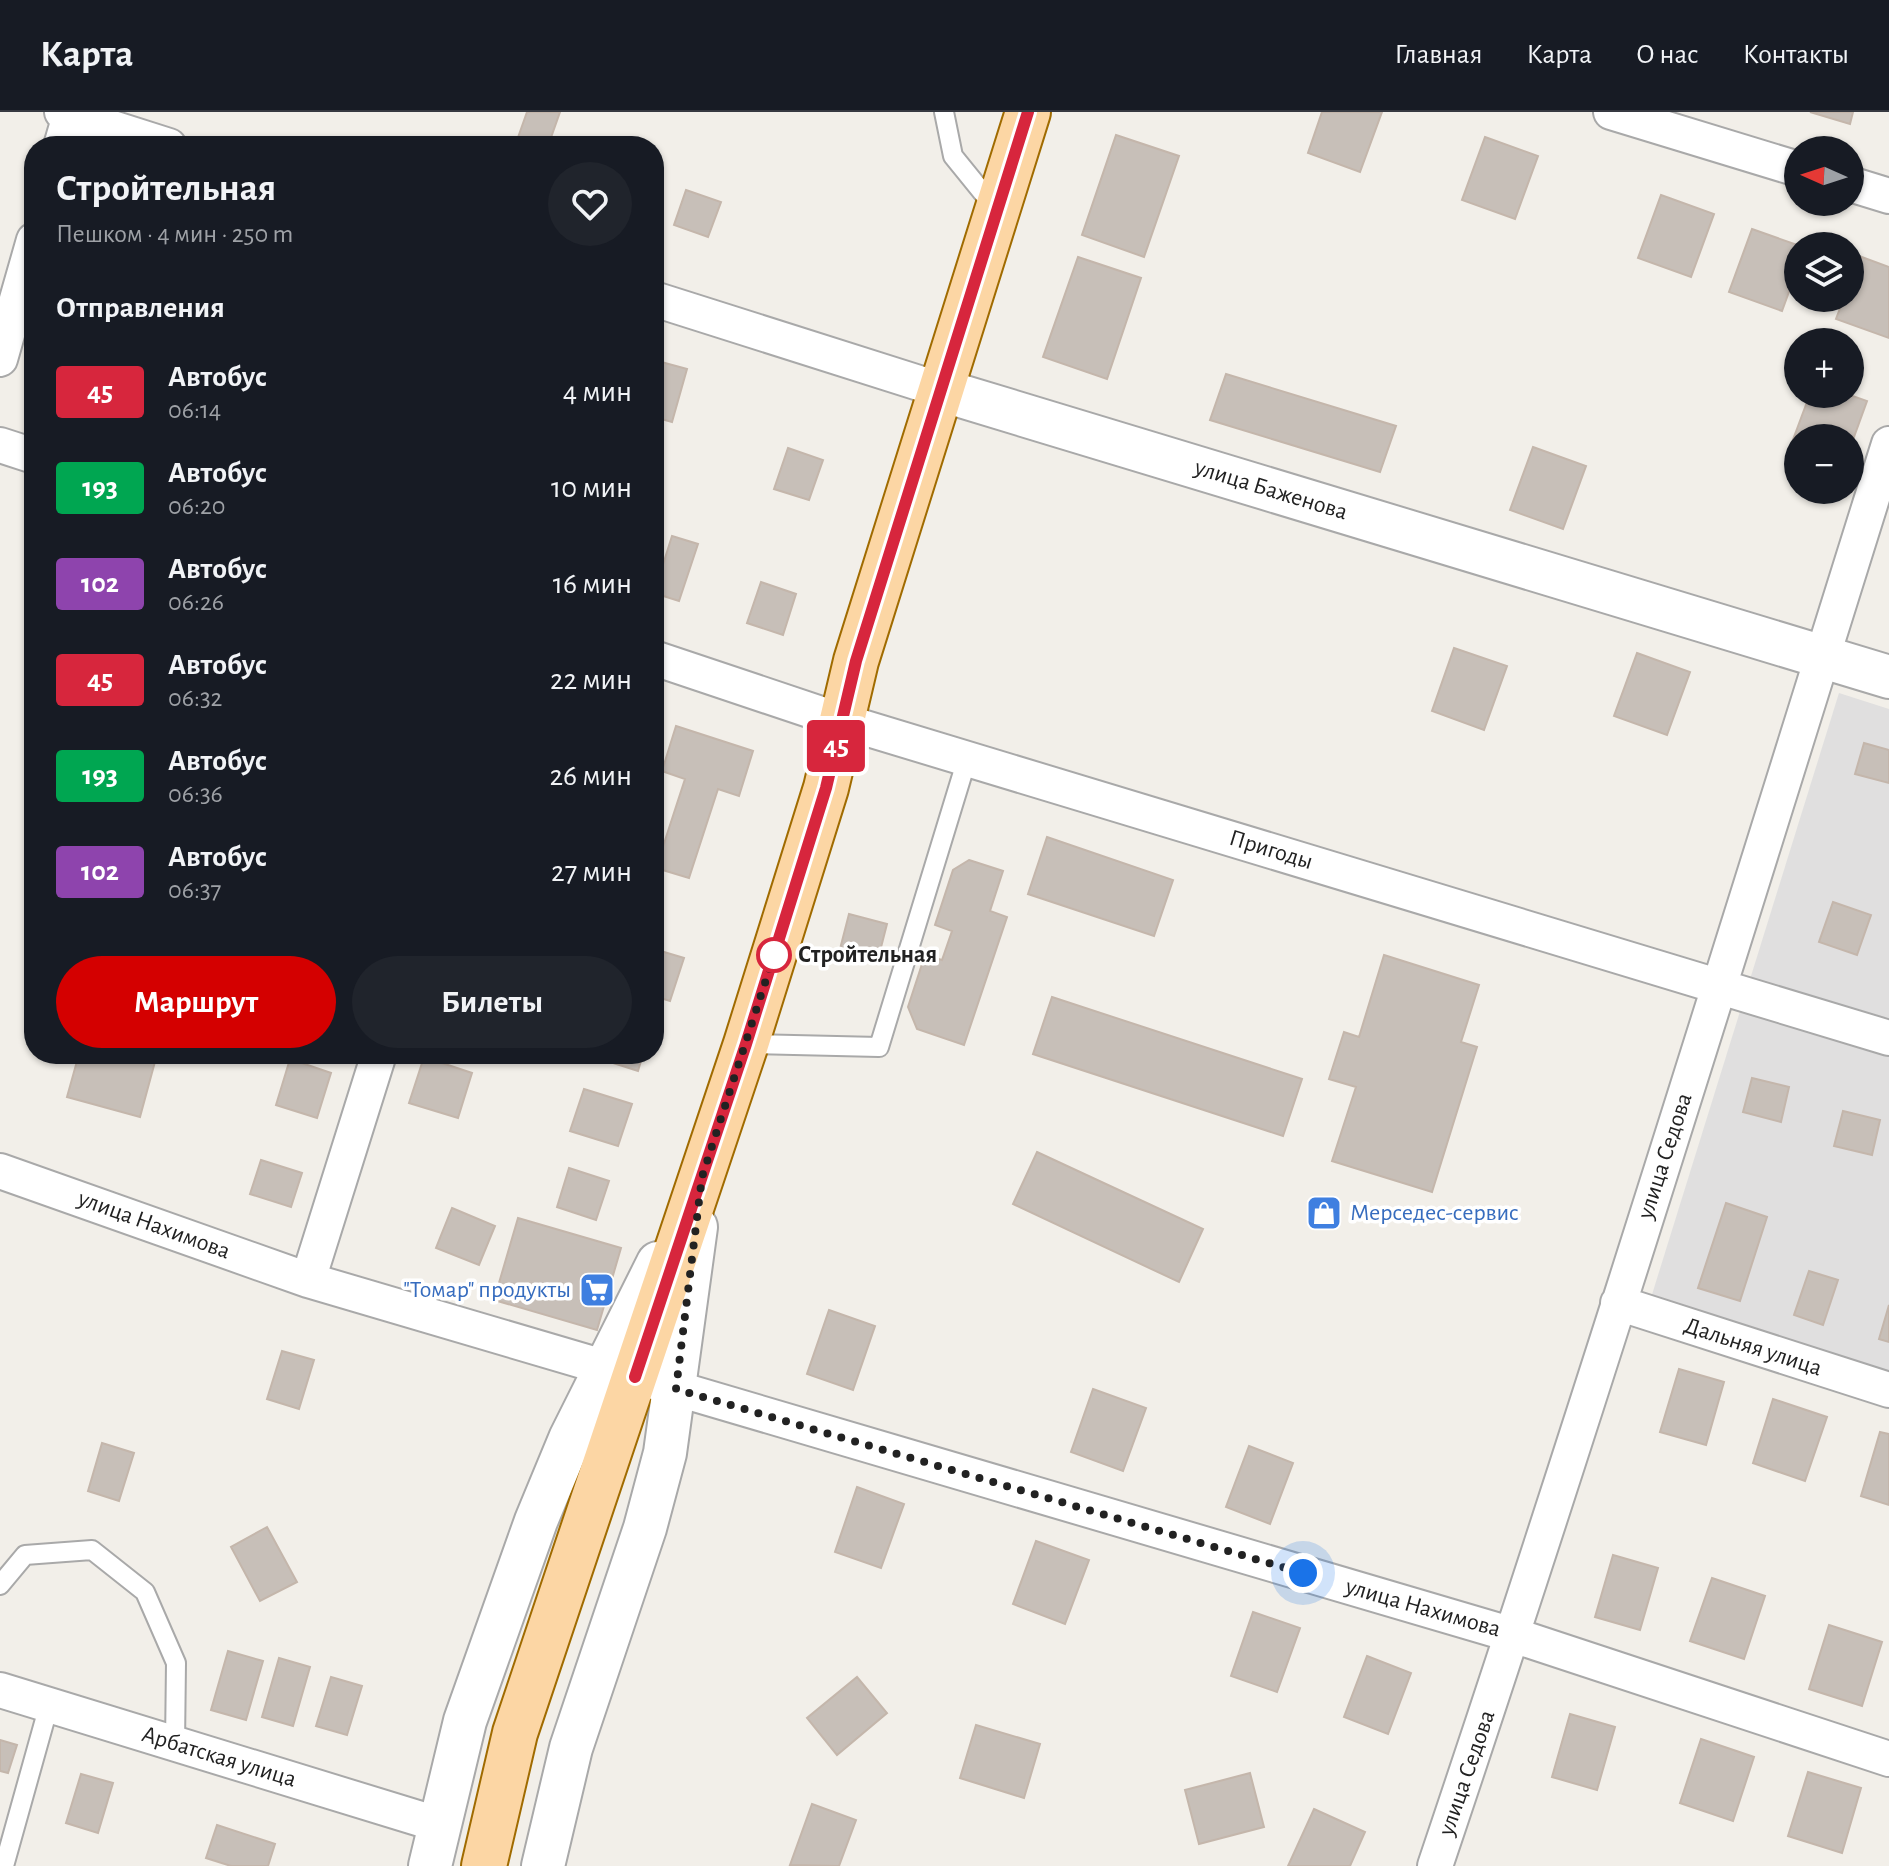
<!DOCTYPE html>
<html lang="ru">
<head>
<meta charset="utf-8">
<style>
	:root { --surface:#171b24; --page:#20242c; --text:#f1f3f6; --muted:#9ea1a6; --line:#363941; --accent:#d40000 }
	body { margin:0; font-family:"Alegreya Sans",sans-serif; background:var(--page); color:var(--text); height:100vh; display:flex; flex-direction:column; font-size:30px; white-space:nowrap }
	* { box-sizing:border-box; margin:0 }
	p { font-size:26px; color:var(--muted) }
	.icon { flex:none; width:44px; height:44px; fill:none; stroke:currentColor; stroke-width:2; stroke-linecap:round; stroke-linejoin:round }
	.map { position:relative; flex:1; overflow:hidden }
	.panel { position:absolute; left:24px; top:24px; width:640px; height:928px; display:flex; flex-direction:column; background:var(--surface); border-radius:32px; box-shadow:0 2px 6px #0004 }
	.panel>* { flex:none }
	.badge { padding:0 16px; border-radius:6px; font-size:28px; line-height:52px }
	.needle { width:52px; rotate:273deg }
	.controls { position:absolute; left:1784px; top:24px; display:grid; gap:16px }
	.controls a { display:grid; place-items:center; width:80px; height:80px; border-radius:50%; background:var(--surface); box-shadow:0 2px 6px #0004; font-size:40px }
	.you { position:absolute; width:40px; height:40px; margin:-20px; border:6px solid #fff; border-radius:50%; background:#1a73e8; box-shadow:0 0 0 12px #1a73e833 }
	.map>.badge { position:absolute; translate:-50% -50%; box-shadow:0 0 0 4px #fff }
	h2 { padding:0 32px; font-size:30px; line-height:72px }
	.round { display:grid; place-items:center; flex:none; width:84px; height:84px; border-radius:42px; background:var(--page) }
	.summary { display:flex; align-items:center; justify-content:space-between; height:136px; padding:0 32px }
	h1 { font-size:38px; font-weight:700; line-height:60px }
	.action { display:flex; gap:16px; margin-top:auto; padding:16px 32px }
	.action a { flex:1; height:92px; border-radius:48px; background:var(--accent); color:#fff; font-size:32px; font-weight:700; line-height:92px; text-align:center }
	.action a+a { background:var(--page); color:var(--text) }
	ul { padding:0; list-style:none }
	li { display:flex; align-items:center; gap:24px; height:96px; padding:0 32px }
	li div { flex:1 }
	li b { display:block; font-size:30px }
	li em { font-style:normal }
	li .badge { min-width:88px; font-weight:700; text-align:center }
	header { display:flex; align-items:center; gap:48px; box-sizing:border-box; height:112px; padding:0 40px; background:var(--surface); border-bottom:2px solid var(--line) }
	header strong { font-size:38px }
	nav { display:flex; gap:44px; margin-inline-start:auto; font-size:28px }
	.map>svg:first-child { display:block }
</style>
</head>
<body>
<header>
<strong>Карта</strong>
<nav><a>Главная</a><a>Карта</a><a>О нас</a><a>Контакты</a></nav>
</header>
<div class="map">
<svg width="1889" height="1754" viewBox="0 0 1889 1754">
	<rect width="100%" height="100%" fill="#f2efe9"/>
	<!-- residential -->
	<path fill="#e0dfdf" d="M 1839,581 L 1889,597 L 1889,1263 L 1650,1189 Z"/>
	<!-- building -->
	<path fill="#c7bfb8" stroke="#c4b6ab" stroke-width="2" d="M 527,0 L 560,0 L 548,34 L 515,34 Z
		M 1322,0 L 1382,0 L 1360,60 L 1308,41 Z
		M 1810,0 L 1853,0 L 1850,12 Z
		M 1116,23 L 1179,44 L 1144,145 L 1082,123 Z
		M 1485,25 L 1538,44 L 1515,107 L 1462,88 Z
		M 686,78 L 721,90 L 708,125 L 674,113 Z
		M 1661,83 L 1714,102 L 1691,165 L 1638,146 Z
		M 1752,117 L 1800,134 L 1798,155 L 1782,199 L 1729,180 Z
		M 1859,144 L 1889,155 L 1889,226 L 1836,207 L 1844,186 L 1850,186 L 1850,170 Z
		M 1078,145 L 1141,166 L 1107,267 L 1043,245 Z
		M 654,248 L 687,257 L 672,310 L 654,305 Z
		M 1226,262 L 1396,314 L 1380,360 L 1210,308 Z
		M 1810,282 L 1847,282 L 1867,289 L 1850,336 L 1850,326 L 1798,326 L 1798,335 L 1791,333 Z
		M 1533,335 L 1586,354 L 1563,417 L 1510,398 Z
		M 788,336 L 823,348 L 809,388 L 774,377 Z
		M 672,424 L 698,432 L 679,489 L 654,481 Z
		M 761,470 L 796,482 L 783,523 L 747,511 Z
		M 1454,536 L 1507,554 L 1484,618 L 1432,599 Z
		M 1637,541 L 1690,560 L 1667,623 L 1614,604 Z
		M 676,614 L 753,639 L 739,684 L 718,677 L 689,766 L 656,756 L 685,667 L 662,659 Z
		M 1864,631 L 1889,638 L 1889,671 L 1855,662 Z
		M 1047,725 L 1173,768 L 1154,824 L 1028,782 Z
		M 969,748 L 1003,759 L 990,799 L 1007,805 L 964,933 L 917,917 L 908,895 L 925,843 L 942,848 L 952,819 L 935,813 L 953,758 Z
		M 1833,790 L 1871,803 L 1857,843 L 1819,830 Z
		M 849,802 L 887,812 L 878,847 L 840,837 Z
		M 654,837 L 684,846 L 670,889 L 654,884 Z
		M 1384,843 L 1479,873 L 1461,930 L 1477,935 L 1432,1080 L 1332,1049 L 1356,975 L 1329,967 L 1344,920 L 1359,925 Z
		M 1052,885 L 1302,967 L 1283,1024 L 1033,942 Z
		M 79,942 L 143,942 L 156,946 L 140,1005 L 67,985 Z
		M 585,942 L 643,942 L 638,959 Z
		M 424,945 L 472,961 L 458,1006 L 409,991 Z
		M 290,947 L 331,961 L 317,1006 L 276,993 Z
		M 1752,966 L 1789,975 L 1781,1010 L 1743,1000 Z
		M 584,977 L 632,992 L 618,1034 L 570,1019 Z
		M 1843,999 L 1880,1008 L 1872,1043 L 1834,1034 Z
		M 1037,1040 L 1203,1117 L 1179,1170 L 1013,1092 Z
		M 261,1048 L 302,1061 L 291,1095 L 250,1082 Z
		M 569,1056 L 609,1069 L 596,1108 L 557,1095 Z
		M 1726,1091 L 1767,1105 L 1740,1189 L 1698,1176 Z
		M 452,1096 L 495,1114 L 479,1153 L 436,1136 Z
		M 518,1106 L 621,1136 L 597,1218 L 494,1188 Z
		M 1809,1159 L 1838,1168 L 1823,1213 L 1794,1203 Z
		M 1889,1193 L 1889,1230 L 1879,1227 Z
		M 829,1198 L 875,1214 L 853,1278 L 807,1262 Z
		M 282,1239 L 314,1248 L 299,1297 L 267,1287 Z
		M 1679,1257 L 1724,1270 L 1706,1333 L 1660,1320 Z
		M 1093,1277 L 1146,1296 L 1123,1359 L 1071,1340 Z
		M 1773,1287 L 1827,1305 L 1805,1369 L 1753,1351 Z
		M 1880,1320 L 1889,1322 L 1889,1393 L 1861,1384 Z
		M 102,1331 L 134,1341 L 119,1389 L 88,1379 Z
		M 1249,1334 L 1293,1351 L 1270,1412 L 1226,1395 Z
		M 857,1375 L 904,1392 L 881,1456 L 835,1440 Z
		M 267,1415 L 297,1470 L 260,1489 L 231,1435 Z
		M 1036,1429 L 1089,1448 L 1065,1512 L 1013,1492 Z
		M 1613,1443 L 1658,1456 L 1640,1518 L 1595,1505 Z
		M 1712,1466 L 1765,1484 L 1744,1547 L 1690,1529 Z
		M 1253,1500 L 1300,1516 L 1277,1580 L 1231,1564 Z
		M 1829,1513 L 1882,1530 L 1862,1594 L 1809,1577 Z
		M 228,1539 L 263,1549 L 246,1608 L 211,1598 Z
		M 1367,1544 L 1411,1561 L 1388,1622 L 1344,1605 Z
		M 279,1546 L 310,1555 L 293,1614 L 262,1605 Z
		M 331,1565 L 362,1574 L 347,1623 L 316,1614 Z
		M 857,1565 L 887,1601 L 837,1643 L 807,1606 Z
		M 1570,1602 L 1615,1615 L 1597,1678 L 1552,1665 Z
		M 976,1613 L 1040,1632 L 1024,1686 L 960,1666 Z
		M 1701,1627 L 1754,1645 L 1733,1709 L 1680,1691 Z
		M 0,1628 L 17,1633 L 8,1661 L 0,1659 Z
		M 1808,1660 L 1861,1676 L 1842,1741 L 1788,1724 Z
		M 1250,1661 L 1264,1715 L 1199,1732 L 1185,1678 Z
		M 81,1662 L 113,1671 L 98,1721 L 66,1711 Z
		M 812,1692 L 856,1708 L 839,1754 L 790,1753 Z
		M 1314,1697 L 1365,1720 L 1350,1754 L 1288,1754 Z
		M 217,1713 L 275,1732 L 268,1754 L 231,1754 L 206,1746 Z"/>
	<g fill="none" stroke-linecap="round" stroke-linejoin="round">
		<defs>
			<path id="service" d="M 944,0 L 953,44 L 996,97
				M 747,932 L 879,935 L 967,647
				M 0,1473 L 25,1443 L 92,1438 L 145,1480 L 176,1551 L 175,1632
				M 4,1754 L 49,1593"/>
			<path id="minor" d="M 62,0 L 169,34
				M 1611,0 L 1798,57
				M 61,34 L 71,0
				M 1850,72 L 1889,84
				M 654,187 L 941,278
				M 0,247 L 34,128
				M 0,333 L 34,344
				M 654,546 L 842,609 L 1889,926
				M 0,1059 L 308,1168 L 1513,1523 L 1889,1647
				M 308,1168 L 379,942
				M 1618,1191 L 1889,1278
				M 0,1578 L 437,1712
				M 1435,1754 C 1594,1282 1740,807 1889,332"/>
			<path id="tertiary" d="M 941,278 L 1889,565
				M 430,1754 L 465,1609 L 536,1409 L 570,1327 L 658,1151
				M 543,1754 L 571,1636 L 645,1416 L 665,1341 L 696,1115"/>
			<path id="primary" d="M 484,1754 L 515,1621 L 746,932 L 826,676 L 856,549 L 1028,0"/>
		</defs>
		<!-- service casing -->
		<use href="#service" stroke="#a9a9a9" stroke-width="22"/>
		<!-- minor casing -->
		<use href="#minor" stroke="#a9a9a9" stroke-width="38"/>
		<!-- tertiary casing -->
		<use href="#tertiary" stroke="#a9a9a9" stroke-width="46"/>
		<!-- primary casing -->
		<use href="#primary" stroke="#a06b00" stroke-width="48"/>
		<!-- service -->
		<use href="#service" stroke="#fff" stroke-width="18"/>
		<!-- minor -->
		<use href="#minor" stroke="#fff" stroke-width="34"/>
		<!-- tertiary -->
		<use href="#tertiary" stroke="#fff" stroke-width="42"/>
		<!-- primary -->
		<use href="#primary" stroke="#fcd6a4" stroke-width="44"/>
	</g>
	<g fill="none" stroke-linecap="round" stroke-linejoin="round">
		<defs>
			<path id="line" d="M 635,1265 L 746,932 L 826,676 L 856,549 L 1028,0"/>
		</defs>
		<!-- line casing -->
		<use href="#line" stroke="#fff" stroke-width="18"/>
		<!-- line -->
		<use href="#line" stroke="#d7263d" stroke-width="12"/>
		<!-- walk -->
		<path stroke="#222" stroke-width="8" stroke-dasharray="0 14.4" d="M 774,843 L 702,1065 L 676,1277 L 1303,1461"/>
	</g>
	<!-- icons -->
	<defs>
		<symbol id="shop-square" viewBox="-11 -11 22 22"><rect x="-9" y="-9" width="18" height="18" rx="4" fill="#3f7fe0" stroke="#fff"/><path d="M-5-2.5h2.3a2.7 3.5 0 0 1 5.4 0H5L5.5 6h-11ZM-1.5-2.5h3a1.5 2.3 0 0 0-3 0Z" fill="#fff"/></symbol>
		<symbol id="supermarket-square" viewBox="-11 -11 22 22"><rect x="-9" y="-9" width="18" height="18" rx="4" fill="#3f7fe0" stroke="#fff"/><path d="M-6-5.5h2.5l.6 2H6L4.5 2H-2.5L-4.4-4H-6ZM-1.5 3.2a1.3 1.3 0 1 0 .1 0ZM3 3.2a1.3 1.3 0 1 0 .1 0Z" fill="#fff"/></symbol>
	</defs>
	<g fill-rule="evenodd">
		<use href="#shop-square" x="1304" y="1081" width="40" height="40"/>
		<use href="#supermarket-square" x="577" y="1158" width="40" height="40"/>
	</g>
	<!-- markers -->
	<circle fill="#fff" stroke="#d7263d" stroke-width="4" cx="774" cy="843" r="16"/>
	<g text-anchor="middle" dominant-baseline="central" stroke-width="7" stroke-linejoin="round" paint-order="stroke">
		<!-- street labels -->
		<g font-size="24" fill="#222" stroke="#fff">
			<text transform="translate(1271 378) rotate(17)">улица Баженова</text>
			<text transform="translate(1271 738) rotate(17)">Пригоды</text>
			<text transform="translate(1665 1044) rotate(-72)">улица Седова</text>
			<text transform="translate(154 1113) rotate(20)">улица Нахимова</text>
			<text transform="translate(1753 1235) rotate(18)">Дальняя улица</text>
			<text transform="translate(1423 1496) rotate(16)">улица Нахимова</text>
			<text transform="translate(219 1645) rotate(17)">Арбатская улица</text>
			<text transform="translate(1467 1661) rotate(-71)">улица Седова</text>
		</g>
		<!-- stop labels -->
		<g font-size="24" font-weight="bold" fill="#222" stroke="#fff" text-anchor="start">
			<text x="798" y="843">Стройтельная</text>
		</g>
		<!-- shop labels -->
		<g font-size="24" fill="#366cbe" stroke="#fff" text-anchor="start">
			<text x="1350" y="1101">Мерседес-сервис</text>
			<text x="571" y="1178" text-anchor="end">"Томар" продукты</text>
		</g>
	</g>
</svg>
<div class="controls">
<a><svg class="needle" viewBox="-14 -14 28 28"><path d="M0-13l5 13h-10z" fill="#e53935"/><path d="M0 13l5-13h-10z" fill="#9ea1a6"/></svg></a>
<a><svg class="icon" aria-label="layers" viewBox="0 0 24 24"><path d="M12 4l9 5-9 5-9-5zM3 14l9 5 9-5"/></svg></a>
<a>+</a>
<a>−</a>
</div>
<div class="you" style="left:1303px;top:1461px"></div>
<b class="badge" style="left:836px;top:634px;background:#d7263d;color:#fff">45</b>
<section class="panel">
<div class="summary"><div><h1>Стройтельная</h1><p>Пешком · 4 мин · 250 m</p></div><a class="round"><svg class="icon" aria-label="heart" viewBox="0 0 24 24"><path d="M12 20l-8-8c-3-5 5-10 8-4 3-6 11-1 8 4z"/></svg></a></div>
<h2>Отправления</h2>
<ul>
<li><span class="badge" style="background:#d7263d;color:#fff">45</span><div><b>Автобус</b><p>06:14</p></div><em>4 мин</em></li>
<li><span class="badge" style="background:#00a651;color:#fff">193</span><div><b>Автобус</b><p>06:20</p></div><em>10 мин</em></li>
<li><span class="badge" style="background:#8e44ad;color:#fff">102</span><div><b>Автобус</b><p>06:26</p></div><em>16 мин</em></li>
<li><span class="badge" style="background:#d7263d;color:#fff">45</span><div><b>Автобус</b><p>06:32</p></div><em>22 мин</em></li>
<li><span class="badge" style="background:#00a651;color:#fff">193</span><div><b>Автобус</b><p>06:36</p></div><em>26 мин</em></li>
<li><span class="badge" style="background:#8e44ad;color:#fff">102</span><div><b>Автобус</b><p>06:37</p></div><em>27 мин</em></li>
</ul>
<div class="action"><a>Маршрут</a><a>Билеты</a></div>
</section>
</div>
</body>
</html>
